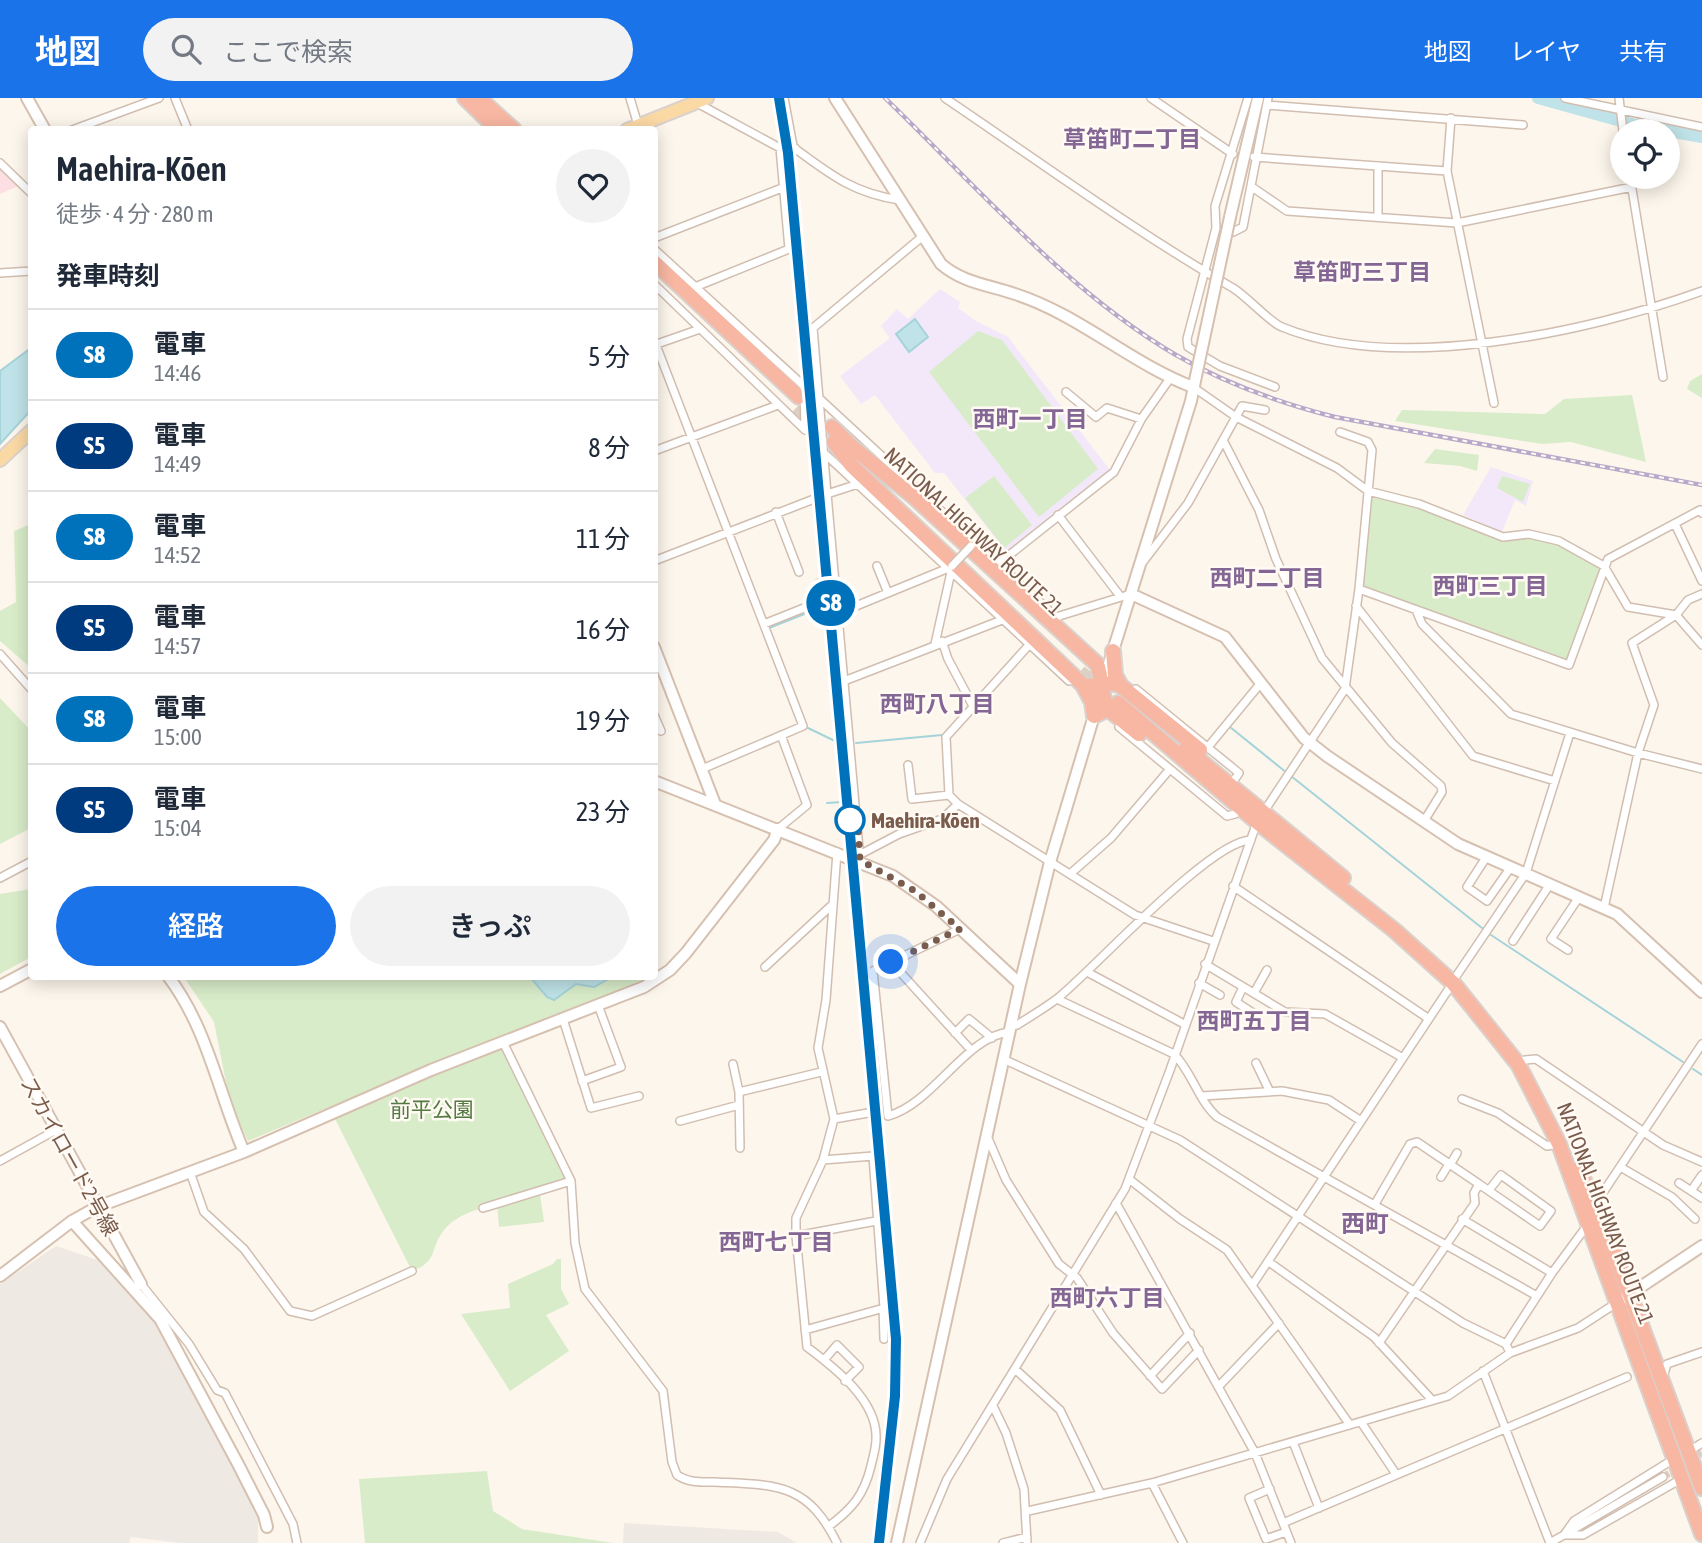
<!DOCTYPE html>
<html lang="ja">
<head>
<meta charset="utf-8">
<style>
	:root { --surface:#fff; --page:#f2f2f3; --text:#1f2937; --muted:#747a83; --line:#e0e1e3; --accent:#1a73e8 }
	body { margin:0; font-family:"Asap Condensed","Noto Sans JP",sans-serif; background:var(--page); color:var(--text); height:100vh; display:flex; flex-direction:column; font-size:26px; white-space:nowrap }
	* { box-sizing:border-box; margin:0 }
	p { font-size:23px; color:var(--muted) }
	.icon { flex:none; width:38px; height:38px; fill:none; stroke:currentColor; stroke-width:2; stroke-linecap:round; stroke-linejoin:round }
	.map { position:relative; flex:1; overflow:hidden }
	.side { position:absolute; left:28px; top:28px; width:630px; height:854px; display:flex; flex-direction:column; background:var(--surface); border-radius:7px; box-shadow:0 4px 18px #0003 }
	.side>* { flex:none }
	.badge { padding:0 14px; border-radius:23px; font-size:24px; line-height:46px }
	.buttons { position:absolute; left:1610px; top:21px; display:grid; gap:14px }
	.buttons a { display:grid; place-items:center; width:70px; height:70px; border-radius:50%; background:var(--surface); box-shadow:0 4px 18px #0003; font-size:35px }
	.you { position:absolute; width:35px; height:35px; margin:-18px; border:5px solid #fff; border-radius:50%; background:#1a73e8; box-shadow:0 0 0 10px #1a73e833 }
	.map>.badge { position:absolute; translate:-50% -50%; box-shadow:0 0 0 4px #fff }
	h2 { padding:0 28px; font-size:26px; line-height:63px }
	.round { display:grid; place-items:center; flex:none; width:74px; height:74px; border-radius:37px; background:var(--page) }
	.headline { display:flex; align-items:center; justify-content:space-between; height:119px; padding:0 28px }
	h1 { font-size:33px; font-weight:600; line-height:52px }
	.primary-button { display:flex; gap:14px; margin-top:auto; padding:14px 28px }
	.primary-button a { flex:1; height:80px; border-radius:42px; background:var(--accent); color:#fff; font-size:28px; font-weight:600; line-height:80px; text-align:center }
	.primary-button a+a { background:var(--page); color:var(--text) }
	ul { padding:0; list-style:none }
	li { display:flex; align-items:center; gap:21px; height:91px; padding:0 28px; border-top:2px solid var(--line) }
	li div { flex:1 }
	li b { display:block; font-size:26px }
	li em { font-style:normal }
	li .badge { min-width:77px; font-weight:700; text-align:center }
	header { display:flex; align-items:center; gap:42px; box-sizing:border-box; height:98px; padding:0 35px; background:var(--accent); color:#fff }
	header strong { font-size:33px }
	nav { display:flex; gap:38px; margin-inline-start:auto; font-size:24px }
	.search { width:490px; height:63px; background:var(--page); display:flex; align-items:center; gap:18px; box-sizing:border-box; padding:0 24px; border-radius:38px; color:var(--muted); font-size:26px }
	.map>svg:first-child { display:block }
</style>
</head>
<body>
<header>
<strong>地図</strong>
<div class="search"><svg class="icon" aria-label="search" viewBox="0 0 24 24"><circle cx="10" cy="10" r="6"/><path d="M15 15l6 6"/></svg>ここで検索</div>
<nav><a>地図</a><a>レイヤ</a><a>共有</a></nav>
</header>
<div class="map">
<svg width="1702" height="1445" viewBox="0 0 1702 1445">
	<rect width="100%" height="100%" fill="#fdf6ec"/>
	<!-- industrial -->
	<path fill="#efe9e4" d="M 56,1148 L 104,1164 L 156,1224 L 195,1298 L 237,1369 L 258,1413 L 258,1445 L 180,1445 L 131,1439 L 129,1445 L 0,1445 L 0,1186 Z
		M 624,1425 L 778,1434 L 797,1445 L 623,1445 Z"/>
	<!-- education -->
	<path fill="#f3e8fa" d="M 940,191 L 960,204 L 958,210 L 976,223 L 1008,239 L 1110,372 L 1006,453 L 944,375 L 935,375 L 875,297 L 861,306 L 840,278 L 890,240 L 881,228 L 897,211 L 908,221 Z
		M 1491,369 L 1533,383 L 1526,408 L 1515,402 L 1502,434 L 1463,417 Z"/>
	<!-- medical -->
	<path fill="#fbdfe3" d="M 0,69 L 18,88 L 0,96 Z"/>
	<!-- green -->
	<path fill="#d8ecc9" d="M 978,233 L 1002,242 L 1098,371 L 1039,419 L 929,274 Z
		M 1702,276 L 1702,300 L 1687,291 L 1690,283 Z
		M 1632,297 L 1646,364 L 1571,344 L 1542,346 L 1395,323 L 1402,312 L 1545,316 L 1564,301 Z
		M 1435,351 L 1479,357 L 1477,373 L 1460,368 L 1424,365 Z
		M 994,378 L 1032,427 L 1004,450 L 965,400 Z
		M 1502,378 L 1530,386 L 1523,404 L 1497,390 Z
		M 1368,393 L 1419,406 L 1503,439 L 1529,436 L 1559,443 L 1604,468 L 1569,567 L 1359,491 Z
		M 31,426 L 32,426 L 31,570 L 0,543 L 0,513 L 16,504 L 14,433 Z
		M 0,600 L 32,634 L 31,730 L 0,746 Z
		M 31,791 L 31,859 L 0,876 L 0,796 Z
		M 184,879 L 650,879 L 498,941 L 571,1083 L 540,1096 L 544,1124 L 499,1129 L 497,1106 C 478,1111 457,1116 444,1132 C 429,1151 439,1163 412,1173 L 329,1009 L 248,1043 L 230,1004 L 214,924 Z
		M 557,1161 L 561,1161 L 561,1191 L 569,1206 L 546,1217 L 569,1253 L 510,1293 L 461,1216 L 510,1210 L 508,1186 L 553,1166 Z
		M 487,1373 L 493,1413 L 522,1431 L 613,1445 L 365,1445 L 359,1381 Z"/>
	<!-- water -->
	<path fill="#bfe3e8" stroke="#a5d3da" stroke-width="2" d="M 915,221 L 928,239 L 909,254 L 896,236 Z
		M 31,250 L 31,312 L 0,346 L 0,273 Z
		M 530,879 L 530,878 L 612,879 L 594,889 L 576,886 L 554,902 L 547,899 Z"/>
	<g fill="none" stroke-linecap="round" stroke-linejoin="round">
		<!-- stream -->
		<path stroke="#a5d3da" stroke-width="2" d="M 769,530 L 822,509
			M 908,555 L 931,545
			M 1230,629 L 1287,675
			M 808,630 L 837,644
			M 856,645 L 942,637
			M 1291,678 L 1482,830
			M 827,705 L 843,704
			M 1491,837 L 1683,964
			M 1693,971 L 1702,977"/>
		<!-- river -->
		<path stroke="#bfe3e8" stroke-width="12" d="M 1538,0 L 1635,27 L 1702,39"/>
		<!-- street-tunnel -->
		<path stroke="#dcd0c4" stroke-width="7" stroke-dasharray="7 3.5" stroke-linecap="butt" d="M 1663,1379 L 1702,1355"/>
		<!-- highway-tunnel -->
		<path stroke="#dcd0c4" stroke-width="14" stroke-dasharray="14 7" stroke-linecap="butt" d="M 797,309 L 829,340
			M 1080,574 L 1103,593"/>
		<defs>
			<path id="street" d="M 175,0 L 188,32
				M 630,0 L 638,27
				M 784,0 L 793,48 L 797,52 C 832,78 856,96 900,102
				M 945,0 C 1040,64 1134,133 1233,190 C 1249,200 1269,224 1282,229 C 1396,276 1589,234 1702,193
				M 1151,0 L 1233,56
				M 1248,0 L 1215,108 L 1216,130 L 1187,241 L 1188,249 L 1220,268 L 1275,289
				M 1565,0 L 1702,29
				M 1619,0 L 1623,33
				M 1267,7 L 1523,27
				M 1451,20 L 1447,73 L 1494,305
				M 72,32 L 159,0
				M 1254,59 L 1447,73
				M 0,65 L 32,96
				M 1378,68 L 1378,119
				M 1630,79 L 1663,279
				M 1252,89 L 1287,113 L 1457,125 L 1632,89
				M 1224,132 L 1233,134 L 1243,129 L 1268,0
				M 654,140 L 782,90
				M 654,151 L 804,288 L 805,332
				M 0,175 L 32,173
				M 654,186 L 805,332
				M 695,189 L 789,151 L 780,50 L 697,5
				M 654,247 L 700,231
				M 656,247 L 803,628 L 702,671
				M 1193,289 L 1236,319 L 1337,370 L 1368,393 L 1419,406 L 1503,439 L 1529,436 L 1559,443 L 1604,468 L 1628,509 L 1676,517 L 1702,547
				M 1066,294 L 1096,319 L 1107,310 L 1141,321
				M 820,301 L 1056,519 L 1131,496
				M 1223,342 L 1259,412 L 1276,461 L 1322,560 L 1392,645 L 1441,688 L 1442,694 L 1424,723
				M 654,353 L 778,307
				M 823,354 L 1069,583 L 1076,581
				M 858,386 L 827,396 L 860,762
				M 776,414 L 799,474
				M 1058,417 L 1120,498
				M 1675,426 L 1702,483
				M 654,463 L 827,396 L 813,230 L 923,138
				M 1143,464 L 1188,405 L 1242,308 L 1265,312
				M 998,466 L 1114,374 L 1142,320 L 1171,279
				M 877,468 L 888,495
				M 1359,491 L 1569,567 L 1608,461 L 1700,412 L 1702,415
				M 1356,508 L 1473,658 L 1555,683
				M 1416,512 L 1422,526 L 1511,616 L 1638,655 L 1702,671
				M 839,515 L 951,469
				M 764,526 L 819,504 L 819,485
				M 942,543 L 948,561 L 973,608
				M 935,546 L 951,474
				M 1029,547 L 946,639 L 949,697 L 958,706 L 1135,817 L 1213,843
				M 0,556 L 32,592
				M 844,583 L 1002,522
				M 1132,597 L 1136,591 L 1239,675 L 1235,681
				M 654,617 L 661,633
				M 1123,623 L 1119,629 L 1227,718 L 1235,716
				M 1208,649 L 1260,586
				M 908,667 L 912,701 L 949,697
				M 778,731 L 807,707 L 781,637
				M 861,756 L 899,736 L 942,721 L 958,706
				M 1487,758 L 1467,789 L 1487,803 L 1511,769
				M 1070,776 L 1111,740 L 1170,671
				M 0,780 L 32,763
				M 1233,788 L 1429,921
				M 1604,810 L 1638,655 L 1654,607 L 1632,545 L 1676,517 L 1688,502 L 1702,496
				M 960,831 L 873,873 L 888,1018 C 933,1006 965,939 1009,934
				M 1513,843 L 1550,786
				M 1568,852 L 1551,841 L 1579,799
				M 891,864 L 971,952
				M 1205,866 L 1285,914 L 1325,916 L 1403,960
				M 765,869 L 833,806
				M 1087,874 L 1184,926
				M 1457,877 L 1526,775 L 1570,635
				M 1199,885 L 1220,897
				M 1243,889 L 1236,904 L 1256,917
				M 1254,895 L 1267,872
				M 1057,901 L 1174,956 C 1192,974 1198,1002 1217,1019 L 1537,1198
				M 563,921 L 591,1010 L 639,998
				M 1011,928 L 1017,927 C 1031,918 1045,910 1058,900 C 1094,871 1211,742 1251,742
				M 955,935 L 969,921 L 992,940
				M 503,944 L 571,1083 L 575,1145 L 585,1191 L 663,1293 L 672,1364 L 677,1377 C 689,1385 701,1384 714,1384 C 776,1387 807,1384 837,1445
				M 1003,961 L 1180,1042 L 1463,1225 L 1506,1246 L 1510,1255
				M 1525,962 L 1536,961 L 1663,1047 L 1702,1064
				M 1256,965 L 1269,992
				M 733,966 L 739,994 L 740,1050
				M 582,983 L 621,969 L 598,907
				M 739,994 L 821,974
				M 1202,998 L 1282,993 L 1329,1002 L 1361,1023
				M 1462,1001 L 1498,1015 L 1547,1048 L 1559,1046
				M 834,1021 L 868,1015
				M 680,1023 L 739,1007
				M 987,1038 L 1006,1082 L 1059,1166 L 1077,1180 L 1113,1235 L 1162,1291 L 1199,1252
				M 0,1063 L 56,1032
				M 1450,1067 L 1457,1055
				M 1622,1070 L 1672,1099 L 1695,1121
				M 190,1074 L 204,1114 L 244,1151 L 290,1213 L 312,1218 L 412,1173
				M 1441,1079 L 1449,1066
				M 1129,1081 L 1180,1121 L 1227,1152 L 1350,1327
				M 1679,1085 L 1702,1100
				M 1479,1086 L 1540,1128 L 1551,1113 L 1501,1077 L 1489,1092
				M 1691,1093 L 1702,1077
				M 1116,1105 L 1255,1355 L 1291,1445
				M 1375,1106 L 1410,1046 L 1417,1044 L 1479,1086 L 1474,1095 L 1475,1105 L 1379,1245
				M 1594,1108 L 1702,946
				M 483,1110 L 571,1083
				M 1462,1121 L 1552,1175
				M 796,1138 L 876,1123
				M 1269,1164 L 1374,1239 L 1432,1302
				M 141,1186 L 189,1246 L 217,1292 L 225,1295 L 293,1426 L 297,1445
				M 1253,1186 L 1452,886
				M 883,1210 L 884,1241
				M 805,1232 L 884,1210 L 873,1058 L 823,1062
				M 1506,1246 L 1552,1175 L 1589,1125
				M 824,1262 L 837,1247 L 859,1269 L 845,1283
				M 1015,1271 L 1060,1312 L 1101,1397
				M 1483,1273 L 1550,1445
				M 1664,1276 L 1667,1266 L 1702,1254
				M 1150,1278 L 1190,1235
				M 1219,1288 L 1279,1225
				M 993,1308 L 1006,1335 L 1024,1391 L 1027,1445
				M 1361,1324 L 1396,1376
				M 1293,1344 L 1319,1410
				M 1694,1350 L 1702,1345
				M 1669,1364 L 1574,1423 L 1564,1437 L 1583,1437 L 1676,1384
				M 1152,1385 L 1183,1445
				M 1270,1391 L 1249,1400 L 1266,1441 L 1286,1434
				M 1028,1413 L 1152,1385 L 1448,1298 L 1510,1255 L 1578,1230 L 1618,1204
				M 1283,1425 L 1627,1279
				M 829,1428 C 852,1411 864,1397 871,1368 C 873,1359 876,1350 876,1341 C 878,1303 835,1270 807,1249 L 796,1138 L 796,1120 L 823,1062 L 834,1021 L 818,950 L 826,902 L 837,754
				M 920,1445 L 947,1381 L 1125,1091 L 1170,972 L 1257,724 L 1345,591 L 1359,491 L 1372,352 L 1368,344 L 1340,334
				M 1003,1445 L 1027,1439
				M 1550,1445 L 1663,1379"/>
			<path id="secondary" d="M 27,0 L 45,32
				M 835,0 L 941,166 C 963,185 989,187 1015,196 C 1080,217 1130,265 1193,289
				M 1230,119 L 1258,0
				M 1131,496 L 1225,539 L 1304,640 L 1327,658 L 1458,746 L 1617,816 L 1702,894
				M 654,549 L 715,706
				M 1102,588 L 1191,303 L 1196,278
				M 654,683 L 893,778 L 936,808 L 1020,886
				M 168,878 C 208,931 218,994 244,1054
				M 0,888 L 32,871
				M 0,929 L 141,1186
				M 72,1123 L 160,1221 L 238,1366 L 264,1417 L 267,1429
				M 0,1178 L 72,1123 L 97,1109 L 244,1054 L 431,972 L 644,889 L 670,872 L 686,855 L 774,742 L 778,731
				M 1618,1204 L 1702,1148
				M 897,1445 L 1020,886 L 1050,764 L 1096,611"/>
			<path id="primary" d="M 627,32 L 707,0
				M 0,362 L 32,332"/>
			<path id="highway" d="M 465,0 L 498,32
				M 479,0 L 514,32
				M 654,164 L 799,299
				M 832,329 L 858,355
				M 834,344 L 852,368 L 1083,587 C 1097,591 1107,581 1121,588
				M 852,349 L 914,399 L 1097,566 C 1103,581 1100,598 1108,611
				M 1113,553 L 1115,577 L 1121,588 L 1200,652
				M 1083,587 L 1092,604 L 1094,618 L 1108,611 L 1139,636
				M 1118,605 L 1257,724 L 1394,832 L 1453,885 L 1518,966 L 1559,1046 L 1702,1436
				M 1186,651 L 1343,780
				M 1579,1071 L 1603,1125 L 1702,1390"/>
		</defs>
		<!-- street casing -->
		<use href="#street" stroke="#d1beb0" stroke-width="10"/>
		<!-- secondary casing -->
		<use href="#secondary" stroke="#d6c0b0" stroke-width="14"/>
		<!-- primary casing -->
		<use href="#primary" stroke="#dad1cd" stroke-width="16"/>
		<!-- highway casing -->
		<use href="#highway" stroke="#dad1cd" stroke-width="18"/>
		<!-- street -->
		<use href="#street" stroke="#fff" stroke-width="7"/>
		<!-- secondary -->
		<use href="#secondary" stroke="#fff" stroke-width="10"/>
		<!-- primary -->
		<use href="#primary" stroke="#fbd9a5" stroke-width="12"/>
		<!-- highway -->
		<use href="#highway" stroke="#f7b7a3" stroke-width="14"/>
		<defs>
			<path id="rail" d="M 779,0 L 821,399 L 896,1241 L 896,1298 L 879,1445
				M 885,0 C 974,86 1069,195 1176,257 C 1226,286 1280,305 1335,319 L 1702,387"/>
		</defs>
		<!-- rail casing -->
		<use href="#rail" stroke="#b9a8c9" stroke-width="4.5"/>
		<!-- rail -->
		<use href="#rail" stroke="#fffaf3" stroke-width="2" stroke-dasharray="5" stroke-linecap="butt"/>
		<defs>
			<path id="street-bridge" d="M 952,468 L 971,448"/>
			<path id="secondary-bridge" d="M 1196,278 L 1230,119"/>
		</defs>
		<!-- street-bridge casing -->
		<use href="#street-bridge" stroke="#d1beb0" stroke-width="10" stroke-linecap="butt"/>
		<!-- secondary-bridge casing -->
		<use href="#secondary-bridge" stroke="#d6c0b0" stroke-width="14" stroke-linecap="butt"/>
		<!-- street-bridge -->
		<use href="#street-bridge" stroke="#fff" stroke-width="7"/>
		<!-- secondary-bridge -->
		<use href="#secondary-bridge" stroke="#fff" stroke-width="10"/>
	</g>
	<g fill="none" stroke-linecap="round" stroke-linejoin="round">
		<defs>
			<path id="line" d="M 779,0 L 788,55 L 896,1241 L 895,1298 L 879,1445"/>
		</defs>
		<!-- line casing -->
		<use href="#line" stroke="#fff" stroke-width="16"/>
		<!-- line -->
		<use href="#line" stroke="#0072bc" stroke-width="10"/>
		<!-- walk -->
		<path stroke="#7a5c4d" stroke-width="7" stroke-dasharray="0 12.6" d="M 850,722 L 857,710 L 860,762 L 915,793 L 960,831 L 891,864"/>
	</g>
	<!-- markers -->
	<circle fill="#fff" stroke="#0072bc" stroke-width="3.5" cx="850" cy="722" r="14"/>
	<g text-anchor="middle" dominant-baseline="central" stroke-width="5" stroke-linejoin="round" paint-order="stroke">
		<!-- street labels -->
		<g font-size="21" fill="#7a5c4d" stroke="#fffaf3">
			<text transform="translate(974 433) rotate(43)">NATIONAL HIGHWAY ROUTE 21</text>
			<text transform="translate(70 1058) rotate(61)">スカイロード2号線</text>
			<text transform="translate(1606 1115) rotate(69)">NATIONAL HIGHWAY ROUTE 21</text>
		</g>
		<!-- stop labels -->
		<g font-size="21" font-weight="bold" fill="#7a5c4d" stroke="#fffaf3" text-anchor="start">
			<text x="871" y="722">Maehira-Kōen</text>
		</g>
		<!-- park labels -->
		<g font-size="21" fill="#537a41" stroke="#fffaf3">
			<text x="432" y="1011">前平公園</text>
		</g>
		<!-- neighbourhood labels -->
		<g font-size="23" font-weight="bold" fill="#846695" stroke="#fffaf3">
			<text x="1132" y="41">草笛町二丁目</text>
			<text x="1362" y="174">草笛町三丁目</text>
			<text x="1030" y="321">西町一丁目</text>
			<text x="1267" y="480">西町二丁目</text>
			<text x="1490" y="488">西町三丁目</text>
			<text x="937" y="606">西町八丁目</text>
			<text x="1254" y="923">西町五丁目</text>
			<text x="776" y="1144">西町七丁目</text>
			<text x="1107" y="1200">西町六丁目</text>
		</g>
		<!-- quarter labels -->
		<g font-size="24" font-weight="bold" fill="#846695" stroke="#fffaf3">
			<text x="1365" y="1125">西町</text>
		</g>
	</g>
</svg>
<div class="buttons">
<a><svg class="icon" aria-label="locate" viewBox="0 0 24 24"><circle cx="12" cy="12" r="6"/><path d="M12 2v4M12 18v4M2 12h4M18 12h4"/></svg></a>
</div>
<div class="you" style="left:891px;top:864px"></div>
<b class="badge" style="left:831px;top:505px;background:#0072bc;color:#fff">S8</b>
<section class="side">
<div class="headline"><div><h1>Maehira-Kōen</h1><p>徒歩 · 4 分 · 280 m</p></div><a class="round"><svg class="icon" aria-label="heart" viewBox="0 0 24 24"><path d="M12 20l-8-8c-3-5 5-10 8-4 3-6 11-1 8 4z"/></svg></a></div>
<h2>発車時刻</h2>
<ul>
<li><span class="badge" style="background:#0072bc;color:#fff">S8</span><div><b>電車</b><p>14:46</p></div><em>5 分</em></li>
<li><span class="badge" style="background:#003b80;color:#fff">S5</span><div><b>電車</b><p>14:49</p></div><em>8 分</em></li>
<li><span class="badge" style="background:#0072bc;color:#fff">S8</span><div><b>電車</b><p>14:52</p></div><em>11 分</em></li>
<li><span class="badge" style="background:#003b80;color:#fff">S5</span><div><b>電車</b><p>14:57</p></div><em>16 分</em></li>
<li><span class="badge" style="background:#0072bc;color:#fff">S8</span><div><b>電車</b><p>15:00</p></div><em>19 分</em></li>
<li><span class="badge" style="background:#003b80;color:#fff">S5</span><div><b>電車</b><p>15:04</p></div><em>23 分</em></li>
</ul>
<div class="primary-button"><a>経路</a><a>きっぷ</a></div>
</section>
</div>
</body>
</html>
